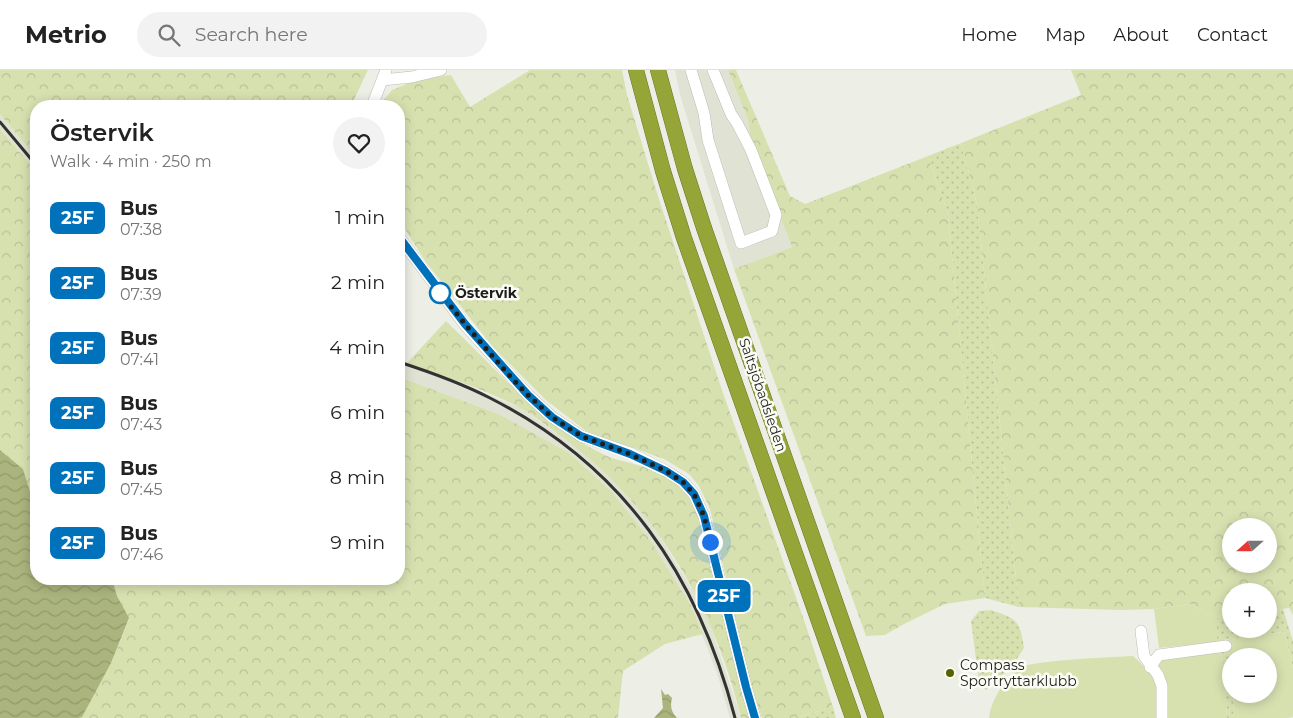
<!DOCTYPE html>
<html lang="en">
<head>
<meta charset="utf-8">
<style>
	:root { --surface:#fff; --page:#f2f2f2; --text:#222; --muted:#767676; --line:#e0e0e0 }
	body { margin:0; font-family:Montserrat,sans-serif; background:var(--page); color:var(--text); height:100vh; display:flex; flex-direction:column; font-size:19px; white-space:nowrap }
	* { box-sizing:border-box; margin:0 }
	p { font-size:16px; color:var(--muted) }
	.icon { flex:none; width:28px; height:28px; fill:none; stroke:currentColor; stroke-width:2; stroke-linecap:round; stroke-linejoin:round }
	.map { position:relative; flex:1; overflow:hidden }
	.side { position:absolute; left:30px; top:30px; width:375px; height:485px; display:flex; flex-direction:column; background:var(--surface); border-radius:20px; box-shadow:0 2px 12px #0003 }
	.side>* { flex:none }
	.badge { padding:0 10px; border-radius:8px; font-size:18px; line-height:32px }
	.needle { width:32px; rotate:249deg }
	.fabs { position:absolute; left:1222px; top:448px; display:grid; gap:10px }
	.fabs a { display:grid; place-items:center; width:55px; height:55px; border-radius:50%; background:var(--surface); box-shadow:0 2px 12px #0003; font-size:25px }
	.you { position:absolute; width:25px; height:25px; margin:-12px; border:4px solid #fff; border-radius:50%; background:#1a73e8; box-shadow:0 0 0 8px #1a73e833 }
	.map>.badge { position:absolute; translate:-50% -50%; box-shadow:0 0 0 2px #fff }
	.round { display:grid; place-items:center; flex:none; width:52px; height:52px; border-radius:26px; background:var(--page) }
	.head { display:flex; align-items:center; justify-content:space-between; height:85px; padding:0 20px }
	h1 { font-size:24px; font-weight:600; line-height:38px }
	ul { padding:0; list-style:none }
	li { display:flex; align-items:center; gap:15px; height:65px; padding:0 20px }
	li div { flex:1 }
	li b { display:block; font-size:19px }
	li em { font-style:normal }
	li .badge { min-width:55px; font-weight:700; text-align:center }
	header { display:flex; align-items:center; gap:30px; box-sizing:border-box; height:70px; padding:0 25px; background:var(--surface); border-bottom:1px solid var(--line) }
	header strong { font-size:24px }
	nav { display:flex; gap:28px; margin-inline-start:auto; font-size:18px }
	.search { width:350px; height:45px; background:var(--page); display:flex; align-items:center; gap:12px; box-sizing:border-box; padding:0 18px; border-radius:28px; color:var(--muted); font-size:19px }
	.map>svg:first-child { display:block }
</style>
</head>
<body>
<header>
<strong>Metrio</strong>
<div class="search"><svg class="icon" aria-label="search" viewBox="0 0 24 24"><circle cx="10" cy="10" r="6"/><path d="M15 15l6 6"/></svg>Search here</div>
<nav><a>Home</a><a>Map</a><a>About</a><a>Contact</a></nav>
</header>
<div class="map">
<svg width="1293" height="648" viewBox="0 0 1293 648">
	<defs>
		<pattern id="grass-dots" width="8" height="8" patternUnits="userSpaceOnUse" patternTransform="scale(1.25)"><rect width="8" height="8" fill="#d7e1b0"/><path d="M2 2h.1M6 6h.1" fill="none" stroke="#b8c197" stroke-width="1.8" stroke-linecap="round"/></pattern>
		<pattern id="forest-crowns" width="20" height="18" patternUnits="userSpaceOnUse" patternTransform="scale(1.25)"><rect width="20" height="18" fill="#d7e1b0"/><path d="M2 6a3 3 0 1 1 6 0M12 15a3 3 0 1 1 6 0" fill="none" stroke="#b8c197"/></pattern>
		<pattern id="water-waves" width="16" height="10" patternUnits="userSpaceOnUse" patternTransform="scale(1.25)"><rect width="16" height="10" fill="#aab47c"/><path d="M0 5q4-4 8 0t8 0" fill="none" stroke="#929a6b"/></pattern>
	</defs>
	<rect width="100%" height="100%" fill="#edefe7"/>
	<!-- built -->
	<path fill="#e0e3d4" d="M 675,0 L 728,0 L 748,50 L 751,73 L 792,177 L 734,199 L 680,25 Z
		M 0,44 L 36,87 L 36,101 L 0,59 Z
		M 399,289 L 521,338 L 580,380 L 615,412 L 637,435 L 660,467 L 698,529 L 711,557 L 741,648 L 730,648 L 717,603 L 690,534 L 651,471 L 612,422 L 569,383 L 499,344 L 399,307 Z"/>
	<!-- grass -->
	<path fill="url(#grass-dots)" d="M 961,73 L 977,134 L 1019,537 L 985,528 L 948,144 L 928,86 Z
		M 1283,539 L 1293,571 L 1293,598 L 1284,562 L 1228,569 L 1217,572 L 1217,548 L 1231,546 L 1231,559 L 1269,559 L 1269,541 Z
		M 991,540 C 1017,549 1020,550 1024,578 L 1013,595 L 986,620 L 981,617 L 979,612 L 971,551 L 979,541 Z
		M 1229,579 L 1231,624 L 1233,624 L 1234,648 L 1227,648 L 1224,598 L 1221,581 Z
		M 833,637 L 836,648 L 796,648 Z"/>
	<!-- forest -->
	<path fill="url(#forest-crowns)" fill-rule="evenodd" d="M 0,0 L 368,0 L 351,36 L 36,36 L 36,87 L 0,44 Z
		M 530,0 L 622,0 L 627,25 L 657,123 L 723,323 L 803,547 L 833,637 L 796,648 L 762,648 L 751,615 L 710,439 L 699,416 L 689,404 L 664,389 L 586,361 L 546,330 L 492,276 L 426,192 L 399,150 L 399,36 L 379,36 L 392,20 L 416,10 L 451,5 L 470,37 Z
		M 728,0 L 736,0 L 790,126 L 805,134 L 928,86 L 948,144 L 985,528 L 945,534 L 904,554 L 885,565 L 866,566 L 734,199 L 792,177 L 751,73 L 748,50 Z
		M 1071,0 L 1293,0 L 1293,545 L 1289,538 L 1269,541 L 1269,521 L 1231,521 L 1231,546 L 1217,548 L 1190,534 L 1154,539 L 1121,540 L 1019,537 L 977,134 L 961,73 L 1081,25 ZM 1231,456 L 1269,456 L 1269,494 L 1231,494 Z
		M 0,59 L 36,101 L 36,441 L 23,399 L 0,380 Z
		M 446,251 C 494,297 545,357 605,385 C 613,389 622,391 631,393 C 664,403 682,412 699,443 L 750,648 L 741,648 C 714,535 653,432 558,364 C 546,355 533,345 520,338 C 485,319 445,307 407,293 Z
		M 399,307 L 499,344 L 569,383 L 612,422 L 651,471 L 690,534 L 703,564 L 665,574 L 623,601 L 618,648 L 79,648 L 82,646 L 111,593 L 129,549 L 117,526 L 112,509 L 399,509 Z"/>
	<!-- park -->
	<path fill="#d7e1b0" d="M 1190,534 L 1217,548 L 1217,572 L 1159,578 L 1154,539 Z
		M 1284,562 L 1293,598 L 1293,647 L 1287,648 L 1234,648 L 1233,624 L 1269,624 L 1269,586 L 1231,586 L 1231,607 L 1228,569 Z
		M 1221,581 L 1224,598 L 1227,648 L 1166,648 L 1158,591 L 1161,588 Z
		M 1133,586 C 1160,610 1157,614 1158,648 L 989,648 C 991,631 1004,609 1018,599 C 1028,590 1114,587 1133,586 Z"/>
	<!-- water -->
	<path fill="url(#water-waves)" d="M 0,380 L 23,399 L 36,441 L 36,509 L 112,509 L 117,526 L 129,548 L 111,593 L 82,647 L 79,648 L 0,648 Z
		M 661,619 L 665,625 L 668,624 L 672,628 C 670,636 671,642 677,648 L 654,648 L 663,638 Z"/>
	<g fill="none" stroke-linecap="round" stroke-linejoin="round">
		<defs>
			<path id="minor" d="M 691,0 L 704,43 L 708,70 L 741,173 L 772,161 L 776,145 L 751,80 L 737,53 L 731,44 L 713,0
				M 382,10 L 412,7 L 441,0
				M 372,36 L 386,0
				M 399,167 L 465,255 L 528,325 L 552,347 L 581,366 L 630,383 L 666,401 L 683,412 L 694,424 L 704,446 L 746,617 L 755,648
				M 1141,561 L 1144,586 L 1158,605 L 1162,616 L 1162,648
				M 1150,597 L 1159,585 L 1226,576"/>
			<path id="highway" d="M 636,0 L 663,101 L 684,168 L 853,648
				M 658,0 L 685,99 L 704,158 L 876,648"/>
		</defs>
		<!-- minor casing -->
		<use href="#minor" stroke="#bbbcb5" stroke-width="12"/>
		<!-- highway casing -->
		<use href="#highway" stroke="#6c752d" stroke-width="16"/>
		<!-- minor -->
		<use href="#minor" stroke="#fff" stroke-width="11"/>
		<!-- highway -->
		<use href="#highway" stroke="#96a537" stroke-width="15"/>
		<!-- rail -->
		<path stroke="#323230" stroke-width="3" d="M 0,52 L 36,95
			M 399,292 C 430,302 461,313 490,328 C 624,396 698,506 735,648"/>
	</g>
	<g fill="none" stroke-linecap="round" stroke-linejoin="round">
		<defs>
			<path id="line" d="M 399,167 L 465,254 L 528,325 L 552,347 L 581,366 L 630,384 L 666,401 L 683,412 L 694,424 L 704,446 L 746,617 L 755,648"/>
		</defs>
		<!-- line casing -->
		<use href="#line" stroke="#fff" stroke-width="11"/>
		<!-- line -->
		<use href="#line" stroke="#0072bc" stroke-width="8"/>
		<!-- walk -->
		<path stroke="#1d1d1b" stroke-width="5" stroke-dasharray="0 9" d="M 440,223 L 465,254 L 508,304 L 528,325 L 552,347 L 581,366 L 630,384 L 666,401 L 683,412 L 694,424 L 704,446 L 710,472"/>
	</g>
	<!-- markers -->
	<circle fill="#fff" stroke="#0072bc" stroke-width="2.5" cx="440" cy="223" r="10"/>
	<circle fill="#586201" stroke="#fbfdf5" stroke-width="2" cx="950" cy="603" r="5"/>
	<g text-anchor="middle" dominant-baseline="central" stroke-width="5" stroke-linejoin="round" paint-order="stroke">
		<!-- stop labels -->
		<g font-size="14" font-weight="bold" fill="#1d1d1b" stroke="#fbfdf5" text-anchor="start">
			<text x="455" y="223">Östervik</text>
		</g>
		<!-- street labels -->
		<g font-size="14" fill="#1d1d1b" stroke="#fbfdf5">
			<text transform="translate(763 325) rotate(71)">Saltsjöbadsleden</text>
		</g>
		<!-- poi labels -->
		<g font-size="14" fill="#1d1d1b" stroke="#fbfdf5" text-anchor="start">
			<text x="960" y="595">Compass<tspan x="960" dy="16">Sportryttarklubb</tspan></text>
		</g>
	</g>
</svg>
<div class="fabs">
<a><svg class="needle" viewBox="-14 -14 28 28"><path d="M0-13l5 13h-10z" fill="#e53935"/><path d="M0 13l5-13h-10z" fill="#767676"/></svg></a>
<a>+</a>
<a>−</a>
</div>
<div class="you" style="left:710px;top:472px"></div>
<b class="badge" style="left:724px;top:526px;background:#0072bc;color:#fff">25F</b>
<section class="side">
<div class="head"><div><h1>Östervik</h1><p>Walk · 4 min · 250 m</p></div><a class="round"><svg class="icon" aria-label="heart" viewBox="0 0 24 24"><path d="M12 20l-8-8c-3-5 5-10 8-4 3-6 11-1 8 4z"/></svg></a></div>
<ul>
<li><span class="badge" style="background:#0072bc;color:#fff">25F</span><div><b>Bus</b><p>07:38</p></div><em>1 min</em></li>
<li><span class="badge" style="background:#0072bc;color:#fff">25F</span><div><b>Bus</b><p>07:39</p></div><em>2 min</em></li>
<li><span class="badge" style="background:#0072bc;color:#fff">25F</span><div><b>Bus</b><p>07:41</p></div><em>4 min</em></li>
<li><span class="badge" style="background:#0072bc;color:#fff">25F</span><div><b>Bus</b><p>07:43</p></div><em>6 min</em></li>
<li><span class="badge" style="background:#0072bc;color:#fff">25F</span><div><b>Bus</b><p>07:45</p></div><em>8 min</em></li>
<li><span class="badge" style="background:#0072bc;color:#fff">25F</span><div><b>Bus</b><p>07:46</p></div><em>9 min</em></li>
</ul>
</section>
</div>
</body>
</html>
